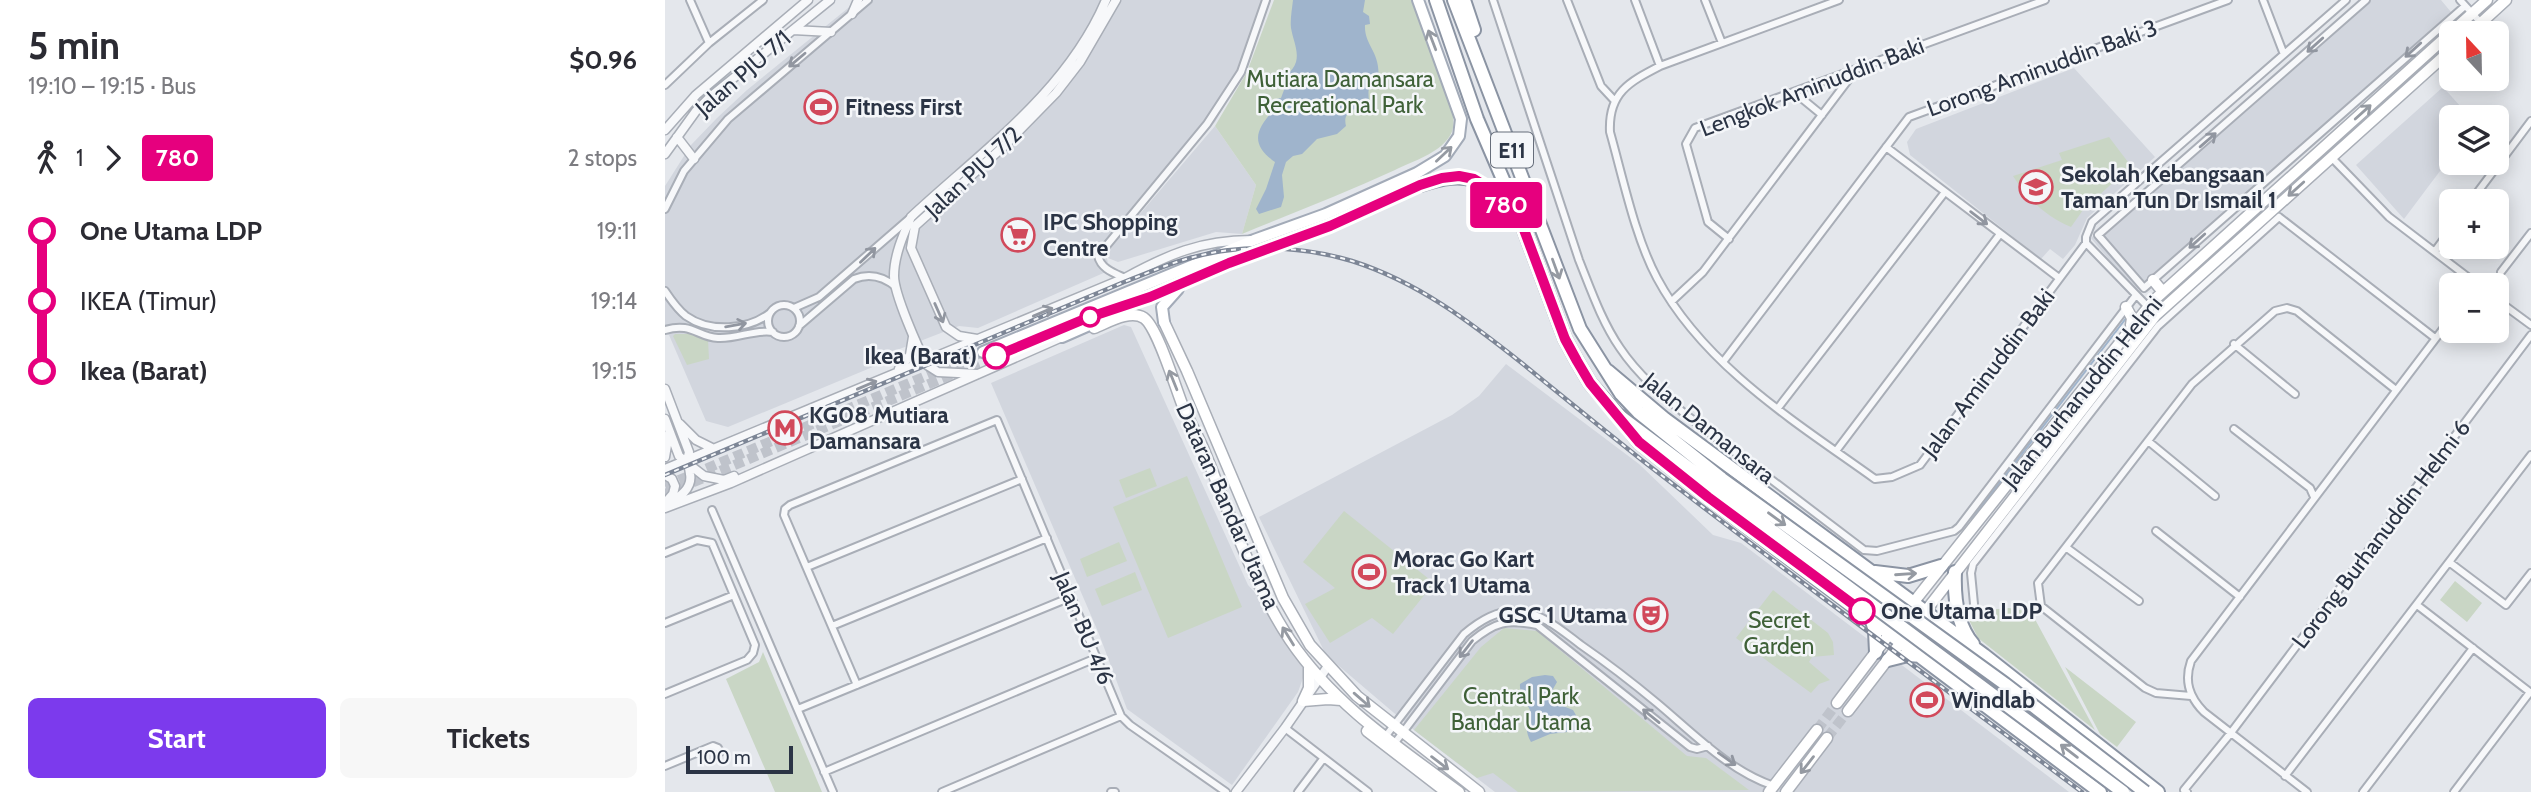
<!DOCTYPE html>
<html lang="en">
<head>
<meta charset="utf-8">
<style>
	:root { --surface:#fff; --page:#f7f7f7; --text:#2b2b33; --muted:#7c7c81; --accent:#7c3aed }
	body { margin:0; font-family:Cabin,sans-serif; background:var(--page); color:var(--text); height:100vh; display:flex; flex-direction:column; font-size:26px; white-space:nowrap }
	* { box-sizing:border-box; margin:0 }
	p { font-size:23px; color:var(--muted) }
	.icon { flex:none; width:38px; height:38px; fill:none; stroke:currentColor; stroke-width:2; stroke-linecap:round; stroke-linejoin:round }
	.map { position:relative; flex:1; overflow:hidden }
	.details { display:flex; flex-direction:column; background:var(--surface); width:665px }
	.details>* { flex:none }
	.badge { padding:0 14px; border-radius:5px; font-size:24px; line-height:46px }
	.needle { width:46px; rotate:338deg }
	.buttons { position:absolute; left:1774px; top:21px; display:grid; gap:14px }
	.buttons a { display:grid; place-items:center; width:70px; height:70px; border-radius:10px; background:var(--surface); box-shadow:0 4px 18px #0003; font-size:35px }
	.scale { position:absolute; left:21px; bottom:18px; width:107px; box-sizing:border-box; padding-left:7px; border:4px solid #2b3445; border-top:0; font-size:19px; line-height:24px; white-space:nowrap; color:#2b3445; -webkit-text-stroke:5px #f4f6f9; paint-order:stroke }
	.map>.badge { position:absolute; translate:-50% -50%; box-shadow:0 0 0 4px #fff }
	.legs { display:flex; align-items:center; gap:10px; height:77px; padding:0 28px; font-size:23px }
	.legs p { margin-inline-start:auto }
	.overview { display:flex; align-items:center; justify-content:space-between; height:119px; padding:0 28px }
	h1 { font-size:38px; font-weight:700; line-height:52px }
	.cta { display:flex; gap:14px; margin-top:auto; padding:14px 28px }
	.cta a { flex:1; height:80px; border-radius:10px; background:var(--accent); color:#fff; font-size:28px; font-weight:700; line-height:80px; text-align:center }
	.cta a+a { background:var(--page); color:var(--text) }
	ul { padding:0 28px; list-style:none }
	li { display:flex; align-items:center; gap:24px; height:70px; font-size:26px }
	li i { display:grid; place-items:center; width:10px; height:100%; margin:0 9px; background:currentColor }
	li i::after { content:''; width:18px; height:18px; margin:-9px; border:5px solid; border-radius:50%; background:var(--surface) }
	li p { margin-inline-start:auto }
	li:first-child i { background:linear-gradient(#0000 50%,currentColor 0) }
	li:last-child i { background:linear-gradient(currentColor 50%,#0000 0) }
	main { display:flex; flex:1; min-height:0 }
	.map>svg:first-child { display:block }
</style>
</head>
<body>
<main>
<section class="details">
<div class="overview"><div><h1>5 min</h1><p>19:10 – 19:15 · Bus</p></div><b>$0.96</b></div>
<div class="legs"><svg class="icon" aria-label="walk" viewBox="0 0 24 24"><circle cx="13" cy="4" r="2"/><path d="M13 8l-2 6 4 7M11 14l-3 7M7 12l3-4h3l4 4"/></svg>1<svg class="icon" aria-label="forward" viewBox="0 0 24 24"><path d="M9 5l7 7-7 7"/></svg><b class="badge" style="background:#e6007e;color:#fff">780</b><p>2 stops</p></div>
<ul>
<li><i style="color:#e6007e"></i><b>One Utama LDP</b><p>19:11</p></li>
<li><i style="color:#e6007e"></i><span>IKEA (Timur)</span><p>19:14</p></li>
<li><i style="color:#e6007e"></i><b>Ikea (Barat)</b><p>19:15</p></li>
</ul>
<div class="cta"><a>Start</a><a>Tickets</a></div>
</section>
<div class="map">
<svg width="1866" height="792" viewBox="0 0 1866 792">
	<rect width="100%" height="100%" fill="#e4e7ec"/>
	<!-- built -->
	<path fill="#d2d6de" d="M 193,0 L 606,0 L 580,70 L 550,122 L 443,247 L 441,254 L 443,263 L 450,268 L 313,328 L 294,326 L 232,350 L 227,359 L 63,427 L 41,421 L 4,335 L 0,334 L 0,186 L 26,145 L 52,118 L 82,90 Z
		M 1698,0 L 1776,0 L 1786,12 L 1470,291 L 1426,238 Z
		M 1409,68 L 1490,157 L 1422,218 L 1410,245 L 1398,259 L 1385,249 L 1376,259 L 1245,155 L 1242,142 L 1251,129 Z
		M 1778,87 L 1805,117 L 1787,117 L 1787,155 L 1739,219 L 1691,165 Z
		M 550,126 L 591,185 L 577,234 L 551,232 L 453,262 L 443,258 L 445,249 Z
		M 459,325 L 466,327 L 583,585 L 596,599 L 642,667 L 633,692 L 567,785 L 462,709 L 434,634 L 326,383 Z
		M 841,364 L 974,464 L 1048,535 L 1076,543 L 1404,792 L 830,792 L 749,730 L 661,655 L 594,517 L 787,415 L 814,396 Z"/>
	<!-- green -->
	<path fill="#c9d6c5" d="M 609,0 L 746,0 L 786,106 C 789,118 791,131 781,141 C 769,155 746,162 730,170 C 680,193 628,213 577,234 L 591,185 L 550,126 L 582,72 Z
		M 1444,137 L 1466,166 L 1418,210 L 1406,227 C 1381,217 1363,199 1348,176 L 1397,160 L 1394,153 Z
		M 10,334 L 24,334 L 43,340 L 44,359 L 22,365 L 8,336 Z
		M 485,468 L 492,486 L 461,498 L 454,480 Z
		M 522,476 L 577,607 L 503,638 L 448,507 Z
		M 679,511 L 769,583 L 728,634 L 707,618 L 665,643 L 640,604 L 670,588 L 638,562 Z
		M 454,542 L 462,561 L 422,577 L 415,559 Z
		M 470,572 L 477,590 L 437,606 L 430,589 Z
		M 1790,581 L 1817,603 L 1802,622 L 1775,600 Z
		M 1108,590 L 1163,633 L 1168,642 L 1169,655 L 1147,657 L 1144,662 L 1165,680 L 1154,684 L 1146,693 L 1071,638 Z
		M 1344,608 L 1366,612 L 1430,730 L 1313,638 L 1300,612 Z
		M 839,628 L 872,631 L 1022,756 L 1041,758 L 1084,790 L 853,792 L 828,773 L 812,778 L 749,730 L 816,647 Z
		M 98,652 L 157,792 L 110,792 L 61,679 L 94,662 Z
		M 1400,667 L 1471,722 L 1452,747 L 1435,734 Z"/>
	<!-- water -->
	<path fill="#9fb4cc" d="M 628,0 L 700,0 L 698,12 L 704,16 L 705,24 L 700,25 C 699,46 717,52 713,81 C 698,87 706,96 703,106 C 691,107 677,111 681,126 L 672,134 L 652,139 L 637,154 L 628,156 L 621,162 L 617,175 L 619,197 L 616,207 L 594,214 L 591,209 L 601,189 L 610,162 C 582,142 593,127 612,106 L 611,99 L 616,98 L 619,90 C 614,75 627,75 631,62 C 634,51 628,40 626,28 C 625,20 627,9 628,0 Z
		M 880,675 L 888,676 L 892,682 L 888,689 L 893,704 L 908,710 L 915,722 L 911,731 L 885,734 L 866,742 C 860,732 861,724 866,713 C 863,703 854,694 855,684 L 867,677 Z"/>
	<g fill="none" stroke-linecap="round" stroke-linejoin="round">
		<!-- stream -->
		<path stroke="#9fb4cc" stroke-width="2" d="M 1307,519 L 1462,317"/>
		<!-- secondary-tunnel -->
		<path stroke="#bfc3cb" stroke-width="10" stroke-dasharray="10 5" stroke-linecap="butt" d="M 1152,730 L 1172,703
			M 1162,738 L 1183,711"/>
		<!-- primary-tunnel -->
		<path stroke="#bfc3cb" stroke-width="10" stroke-dasharray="10 5" stroke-linecap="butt" d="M 0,486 L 318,352
			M 0,494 L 422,318"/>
		<defs>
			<path id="minor" d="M 25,0 L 44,43
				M 828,0 L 914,260 C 926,290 937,322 955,348 C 973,375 999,397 1024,417 L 1199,550 L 1212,551 L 1289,531 L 1294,527 L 1471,295
				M 902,0 L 936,86 L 949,100
				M 970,0 L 995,66
				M 1040,0 L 1057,43
				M 1174,0 L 995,66 C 964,82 943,93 945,132 C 958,178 970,237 992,278 C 1039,366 1132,423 1210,479 L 1227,477 L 1255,465 L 1421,243 L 1421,237 L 1427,222 L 1681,0
				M 1598,0 L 1618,52
				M 1701,0 L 1433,235 L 1479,288 L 1800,6
				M 1795,0 L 1816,23
				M 0,85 L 44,43 L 98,0
				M 1129,92 L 1157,115
				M 1221,147 L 1394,278
				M 1667,158 L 1724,217 L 1813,285
				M 1806,201 L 1866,121
				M 0,209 L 19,171 L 63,119 L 203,0
				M 1614,217 L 1770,338
				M 1064,239 L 1043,222 L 1021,144 L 1030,128 L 1380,0
				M 1421,243 L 1485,309
				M 1770,251 L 1787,228
				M 1836,272 L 1866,233
				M 460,278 C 449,273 436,269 433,256 L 542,124 L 576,72 L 601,0
				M 0,291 C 6,300 13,310 21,316 C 45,333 83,330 105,313
				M 1832,300 L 1866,325
				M 1007,301 L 1038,272 L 1184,79 L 1184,72
				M103 321a16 16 0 1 1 32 0a16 16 0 1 1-32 0Z
				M 129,308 L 154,297 L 245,218
				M 134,326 L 189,279 C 204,273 218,276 231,287
				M 0,330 C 27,322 32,337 53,338 C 73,339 89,329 108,332
				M 1569,344 L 1630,394
				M 1058,362 L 1244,117 L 1563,0
				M 1113,408 L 1280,192
				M 1569,429 L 1645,488 L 1649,497
				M 1483,441 L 1550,496
				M 1171,451 L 1335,234
				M 47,510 L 168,792
				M 1491,531 L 1575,597
				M 1402,548 L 1474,601
				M 0,553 L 32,540 L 47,543 L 90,645 L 88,653 L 82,660 L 0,694
				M 1784,562 L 1841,605 L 1866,573
				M 142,567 L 357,479
				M 1309,604 L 1306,573 L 1308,564 L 1493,326 L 1614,217
				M 1752,605 L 1866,693
				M 0,623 L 69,595
				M 167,626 L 382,538
				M 192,685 L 119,515 L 120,509 L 125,505 L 332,420 L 456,716 L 465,725 L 561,792
				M 1526,696 L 1491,693 L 1480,688 L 1376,606 L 1373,583 L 1527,384 L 1610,311 L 1622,308 L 1632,311 L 1731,390
				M 133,709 L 406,597
				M 620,728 L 703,792
				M 720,737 L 799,634 C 813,622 832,610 851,611 C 878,613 896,630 916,645 C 942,663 968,683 992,703 C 1028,733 1064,771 1109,786
				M 729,744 L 807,641 C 830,622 842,619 872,625 L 1025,747 L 1032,749 L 1043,746
				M 0,766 L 48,746 L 53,748 L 55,752
				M 159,772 L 431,658
				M 1620,776 L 1866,455
				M 277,792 L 456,716
				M 446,792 L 450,792
				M 633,792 L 658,759
				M 1522,792 L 1519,790 L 1565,734 L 1866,335
				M 1642,792 L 1539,712 C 1524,697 1519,681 1526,661 L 1787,317
				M 1698,792 L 1808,648
				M 1789,792 L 1865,692"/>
			<path id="tertiary" d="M 187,14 L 193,0
				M 128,30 L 166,32
				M 0,130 L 31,95 L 143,0
				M 12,137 L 29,159
				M 0,154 L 31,111 L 45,97 L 165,0
				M 312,339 L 294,336 L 281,327 L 246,248 L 250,226 L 338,147 L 391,93 L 415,62 L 451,0
				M 234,369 L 245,355 L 248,337
				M 313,374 L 273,372 L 262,365 C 253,348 229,294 229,276 C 229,256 238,235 246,217 C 317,151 402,92 441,0
				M 0,389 L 24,452 C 21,461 24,465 25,474 C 28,489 13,498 2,505
				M 0,419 L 14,456 L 30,469 L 39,476 L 59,480 L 69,476
				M 15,424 L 31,440 L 49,449
				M 0,457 L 4,433
				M 0,469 L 460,278 C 502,255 536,240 586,240
				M 0,475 L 7,479 L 10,486 L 8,494 L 0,503
				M 0,508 L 66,483 L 397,337
				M 571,792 L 620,728 L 663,666"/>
			<path id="secondary" d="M 1805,33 L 1841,0
				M 1488,280 L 1498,292
				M 1461,307 L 1467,318 L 1466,325
				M 499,322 L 522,371 L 618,598 L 645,645 L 692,696 L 814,792
				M 429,328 C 442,323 465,309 479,318 C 493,328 511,390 519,409 C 525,422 532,435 538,448 C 565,513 586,581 625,640 C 668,704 733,747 794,792
				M 1244,608 L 1488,301 L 1822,0
				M 1256,617 L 1491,315 L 1787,49
				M 644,668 L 644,688 L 638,701 L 663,699 L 676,700
				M 1172,703 L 1229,628
				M 1183,711 L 1240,637
				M 702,731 L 781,792
				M 1104,792 L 1152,730
				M 1121,792 L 1162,738"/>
			<path id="primary" d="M 422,318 L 485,297 L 564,263 L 665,226 L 755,185
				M 499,322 L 497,307 L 513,289
				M 397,337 L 438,319
				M 318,352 L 589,240 L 661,214 L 752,173 L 780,156 L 794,136 L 796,119 L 753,0"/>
			<path id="motorway" d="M 771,0 L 812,119 L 855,219 L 900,339 L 912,361 L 925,383 L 952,414 L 1049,487
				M 789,0 L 915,329 L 956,394 L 973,412 L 1057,479
				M 799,0 L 809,30
				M 755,185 C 806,169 814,178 849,214
				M 943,371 L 1000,419 L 1319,655 L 1493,792
				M 952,414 L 974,442 L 1043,497 L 1435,792
				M 1210,572 L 1243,576 L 1276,566
				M 1290,572 C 1289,596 1291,624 1308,644
				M 1206,618 L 1210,631 L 1211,652
				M 1223,660 L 1243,655 L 1257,656"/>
		</defs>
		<!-- minor casing -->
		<use href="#minor" stroke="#a9aeb7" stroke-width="10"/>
		<!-- tertiary casing -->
		<use href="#tertiary" stroke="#a9aeb7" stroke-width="11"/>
		<!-- secondary casing -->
		<use href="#secondary" stroke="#a9aeb7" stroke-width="13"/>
		<!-- primary casing -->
		<use href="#primary" stroke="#a3abb8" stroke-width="14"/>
		<!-- motorway casing -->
		<use href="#motorway" stroke="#8b94a3" stroke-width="16"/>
		<!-- minor -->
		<use href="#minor" stroke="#f7f8fa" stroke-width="6"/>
		<!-- tertiary -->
		<use href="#tertiary" stroke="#f7f8fa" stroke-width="8"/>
		<!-- secondary -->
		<use href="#secondary" stroke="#fff" stroke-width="10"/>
		<!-- primary -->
		<use href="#primary" stroke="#fff" stroke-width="10"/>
		<!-- motorway -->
		<use href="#motorway" stroke="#fff" stroke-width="12"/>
		<defs>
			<path id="rail" d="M 0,475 L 459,282 C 478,275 498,266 518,260 C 572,243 634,245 687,261 C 753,282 805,322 858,364 C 898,397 938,429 978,461 C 1123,573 1271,682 1417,792"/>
		</defs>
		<!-- rail casing -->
		<use href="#rail" stroke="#7d8696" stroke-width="4.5"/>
		<!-- rail -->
		<use href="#rail" stroke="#f4f6f9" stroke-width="2" stroke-dasharray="5" stroke-linecap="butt"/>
		<defs>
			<path id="motorway-bridge" d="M 1057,479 L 1340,684 L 1480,792
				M 1049,487 L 1458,792"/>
		</defs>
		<!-- motorway-bridge casing -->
		<use href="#motorway-bridge" stroke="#8b94a3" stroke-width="16" stroke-linecap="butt"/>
		<!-- motorway-bridge -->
		<use href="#motorway-bridge" stroke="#fff" stroke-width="12"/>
	</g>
	<!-- one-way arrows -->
	<defs><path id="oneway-shaft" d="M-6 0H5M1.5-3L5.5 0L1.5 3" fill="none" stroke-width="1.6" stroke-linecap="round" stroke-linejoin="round" transform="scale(1.75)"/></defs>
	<g stroke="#959aa2">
		<use href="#oneway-shaft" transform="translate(767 40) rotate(-111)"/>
		<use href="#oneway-shaft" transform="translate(1698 112) rotate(-42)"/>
		<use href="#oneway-shaft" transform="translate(779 154) rotate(-43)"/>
		<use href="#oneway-shaft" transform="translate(1631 189) rotate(138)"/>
		<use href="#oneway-shaft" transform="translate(891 269) rotate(70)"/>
		<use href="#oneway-shaft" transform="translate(508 380) rotate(-112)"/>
		<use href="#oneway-shaft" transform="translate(1112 519) rotate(36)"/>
		<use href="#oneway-shaft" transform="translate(1241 574) rotate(-4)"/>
		<use href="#oneway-shaft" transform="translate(623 636) rotate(-122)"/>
		<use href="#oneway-shaft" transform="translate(697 700) rotate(41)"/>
		<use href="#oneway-shaft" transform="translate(1404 751) rotate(-143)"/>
		<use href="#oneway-shaft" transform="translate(775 763) rotate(37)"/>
		<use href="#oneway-shaft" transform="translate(1142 765) rotate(128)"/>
	</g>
	<g stroke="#9196a0">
		<use href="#oneway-shaft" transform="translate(1650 45) rotate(138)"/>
		<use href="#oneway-shaft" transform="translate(1748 50) rotate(138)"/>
		<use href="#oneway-shaft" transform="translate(132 60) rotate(140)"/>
		<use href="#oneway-shaft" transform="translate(1543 140) rotate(-41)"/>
		<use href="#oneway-shaft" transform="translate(1314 218) rotate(37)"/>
		<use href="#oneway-shaft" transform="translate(1532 241) rotate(138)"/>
		<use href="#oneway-shaft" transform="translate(203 255) rotate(-44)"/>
		<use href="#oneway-shaft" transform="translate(378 312) rotate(-23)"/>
		<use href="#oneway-shaft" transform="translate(274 313) rotate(66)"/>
		<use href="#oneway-shaft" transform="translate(71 325) rotate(-10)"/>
		<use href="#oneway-shaft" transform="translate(202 385) rotate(-23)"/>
		<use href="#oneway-shaft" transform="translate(801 649) rotate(128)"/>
		<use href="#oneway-shaft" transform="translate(986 716) rotate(-141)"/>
		<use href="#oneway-shaft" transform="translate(1062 759) rotate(35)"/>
	</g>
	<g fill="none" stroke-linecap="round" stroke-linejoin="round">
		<defs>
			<path id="line-1" d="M 331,356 L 422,318 L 485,297 L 564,263 L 665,226 L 755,185 L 777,178 L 794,176 L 809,179 L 824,188 L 855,219 L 900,339 L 912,361 L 925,383 L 974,442 L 1043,497 L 1197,611"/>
		</defs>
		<!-- line-1 casing -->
		<use href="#line-1" stroke="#fff" stroke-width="16"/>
		<!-- line-1 -->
		<use href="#line-1" stroke="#e6007e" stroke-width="10"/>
	</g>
	<!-- icons -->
	<defs>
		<symbol id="stadium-ring" viewBox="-11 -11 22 22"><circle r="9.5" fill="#f4f6f9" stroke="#d1495b" stroke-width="1.5"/><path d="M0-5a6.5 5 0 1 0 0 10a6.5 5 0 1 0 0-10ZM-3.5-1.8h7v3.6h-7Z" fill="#d1495b"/></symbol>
		<symbol id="school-ring" viewBox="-11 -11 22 22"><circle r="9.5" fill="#f4f6f9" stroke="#d1495b" stroke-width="1.5"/><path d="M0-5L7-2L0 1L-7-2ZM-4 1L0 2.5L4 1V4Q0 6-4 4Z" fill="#d1495b"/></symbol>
		<symbol id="supermarket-ring" viewBox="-11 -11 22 22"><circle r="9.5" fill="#f4f6f9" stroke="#d1495b" stroke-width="1.5"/><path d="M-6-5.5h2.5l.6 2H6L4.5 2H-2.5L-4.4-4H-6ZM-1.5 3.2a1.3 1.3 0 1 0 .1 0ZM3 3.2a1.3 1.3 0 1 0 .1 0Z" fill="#d1495b"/></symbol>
		<symbol id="metro-ring" viewBox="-11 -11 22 22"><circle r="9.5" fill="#f4f6f9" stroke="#d1495b" stroke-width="1.5"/><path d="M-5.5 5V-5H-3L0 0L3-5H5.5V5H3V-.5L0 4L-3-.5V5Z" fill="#d1495b"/></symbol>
		<symbol id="theatre-ring" viewBox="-11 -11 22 22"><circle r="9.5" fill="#f4f6f9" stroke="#d1495b" stroke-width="1.5"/><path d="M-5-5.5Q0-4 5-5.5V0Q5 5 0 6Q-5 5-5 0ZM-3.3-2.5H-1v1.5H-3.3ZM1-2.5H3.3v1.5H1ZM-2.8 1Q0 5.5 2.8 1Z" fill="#d1495b"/></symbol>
	</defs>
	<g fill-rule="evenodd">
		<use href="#stadium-ring" x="137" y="88" width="38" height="38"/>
		<use href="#school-ring" x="1352" y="168" width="38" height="38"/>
		<use href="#supermarket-ring" x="334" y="216" width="38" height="38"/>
		<use href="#metro-ring" x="101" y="409" width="38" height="38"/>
		<use href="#stadium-ring" x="685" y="553" width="38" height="38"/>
		<use href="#theatre-ring" x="967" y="596" width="38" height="38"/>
		<use href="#stadium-ring" x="1243" y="681" width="38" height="38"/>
	</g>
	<!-- markers -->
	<g fill="#fff" stroke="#e6007e" stroke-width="3.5">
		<circle cx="425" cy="317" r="9"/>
		<circle cx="331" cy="356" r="12"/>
		<circle cx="1197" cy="611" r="12"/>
	</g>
	<g text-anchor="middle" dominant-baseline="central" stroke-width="5" stroke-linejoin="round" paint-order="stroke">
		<!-- shield labels -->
		<rect fill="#f4f6f9" stroke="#676e7b" stroke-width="2" x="826" y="132.5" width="42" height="35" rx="5"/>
		<g font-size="21" font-weight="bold" fill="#2b3445">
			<text x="847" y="150">E11</text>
		</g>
		<!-- street labels -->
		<g font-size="23" fill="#2b3445" stroke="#f4f6f9">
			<text transform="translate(1377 68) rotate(-20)">Lorong Aminuddin Baki 3</text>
			<text transform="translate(78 73) rotate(-41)">Jalan PJU 7/1</text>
			<text transform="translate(1147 87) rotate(-21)">Lengkok Aminuddin Baki</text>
			<text transform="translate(308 172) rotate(-43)">Jalan PJU 7/2</text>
			<text transform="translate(1323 373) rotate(-53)">Jalan Aminuddin Baki</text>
			<text transform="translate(1417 392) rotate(-51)">Jalan Burhanuddin Helmi</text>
			<text transform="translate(1044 428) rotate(39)">Jalan Damansara</text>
			<text transform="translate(563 506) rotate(66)">Dataran Bandar Utama</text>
			<text transform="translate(1716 534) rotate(-53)">Lorong Burhanuddin Helmi 6</text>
			<text transform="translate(419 628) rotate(67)">Jalan BU 4/6</text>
		</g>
		<!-- park labels -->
		<g font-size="23" fill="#3f6138" stroke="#f4f6f9">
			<text x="675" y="79">Mutiara Damansara<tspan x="675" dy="26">Recreational Park</tspan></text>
			<text x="1114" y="620">Secret<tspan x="1114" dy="26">Garden</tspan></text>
			<text x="856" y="696">Central Park<tspan x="856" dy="26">Bandar Utama</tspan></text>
		</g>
		<!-- poi labels -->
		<g font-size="23" font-weight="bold" fill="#2b3445" stroke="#f4f6f9" text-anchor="start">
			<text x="180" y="107">Fitness First</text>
			<text x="1396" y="174">Sekolah Kebangsaan<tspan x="1396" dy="26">Taman Tun Dr Ismail 1</tspan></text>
			<text x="378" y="222">IPC Shopping<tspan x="378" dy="26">Centre</tspan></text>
			<text x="144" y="415">KG08 Mutiara<tspan x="144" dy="26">Damansara</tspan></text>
			<text x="728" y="559">Morac Go Kart<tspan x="728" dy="26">Track 1 Utama</tspan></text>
			<text x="962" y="615" text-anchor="end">GSC 1 Utama</text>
			<text x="1286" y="700">Windlab</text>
		</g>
		<!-- stop labels -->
		<g font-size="23" font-weight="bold" fill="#2b3445" stroke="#f4f6f9" text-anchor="end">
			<text x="312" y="356">Ikea (Barat)</text>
			<text x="1216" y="611" text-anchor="start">One Utama LDP</text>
		</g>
	</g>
</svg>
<div class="buttons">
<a><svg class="needle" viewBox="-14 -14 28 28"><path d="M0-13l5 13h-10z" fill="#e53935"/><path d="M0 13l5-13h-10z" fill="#7c7c81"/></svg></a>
<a><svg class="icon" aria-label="layers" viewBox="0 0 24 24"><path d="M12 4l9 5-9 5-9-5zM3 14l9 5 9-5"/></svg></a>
<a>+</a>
<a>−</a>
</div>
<div class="scale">100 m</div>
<b class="badge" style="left:841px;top:205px;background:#e6007e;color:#fff">780</b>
</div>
</main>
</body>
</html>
